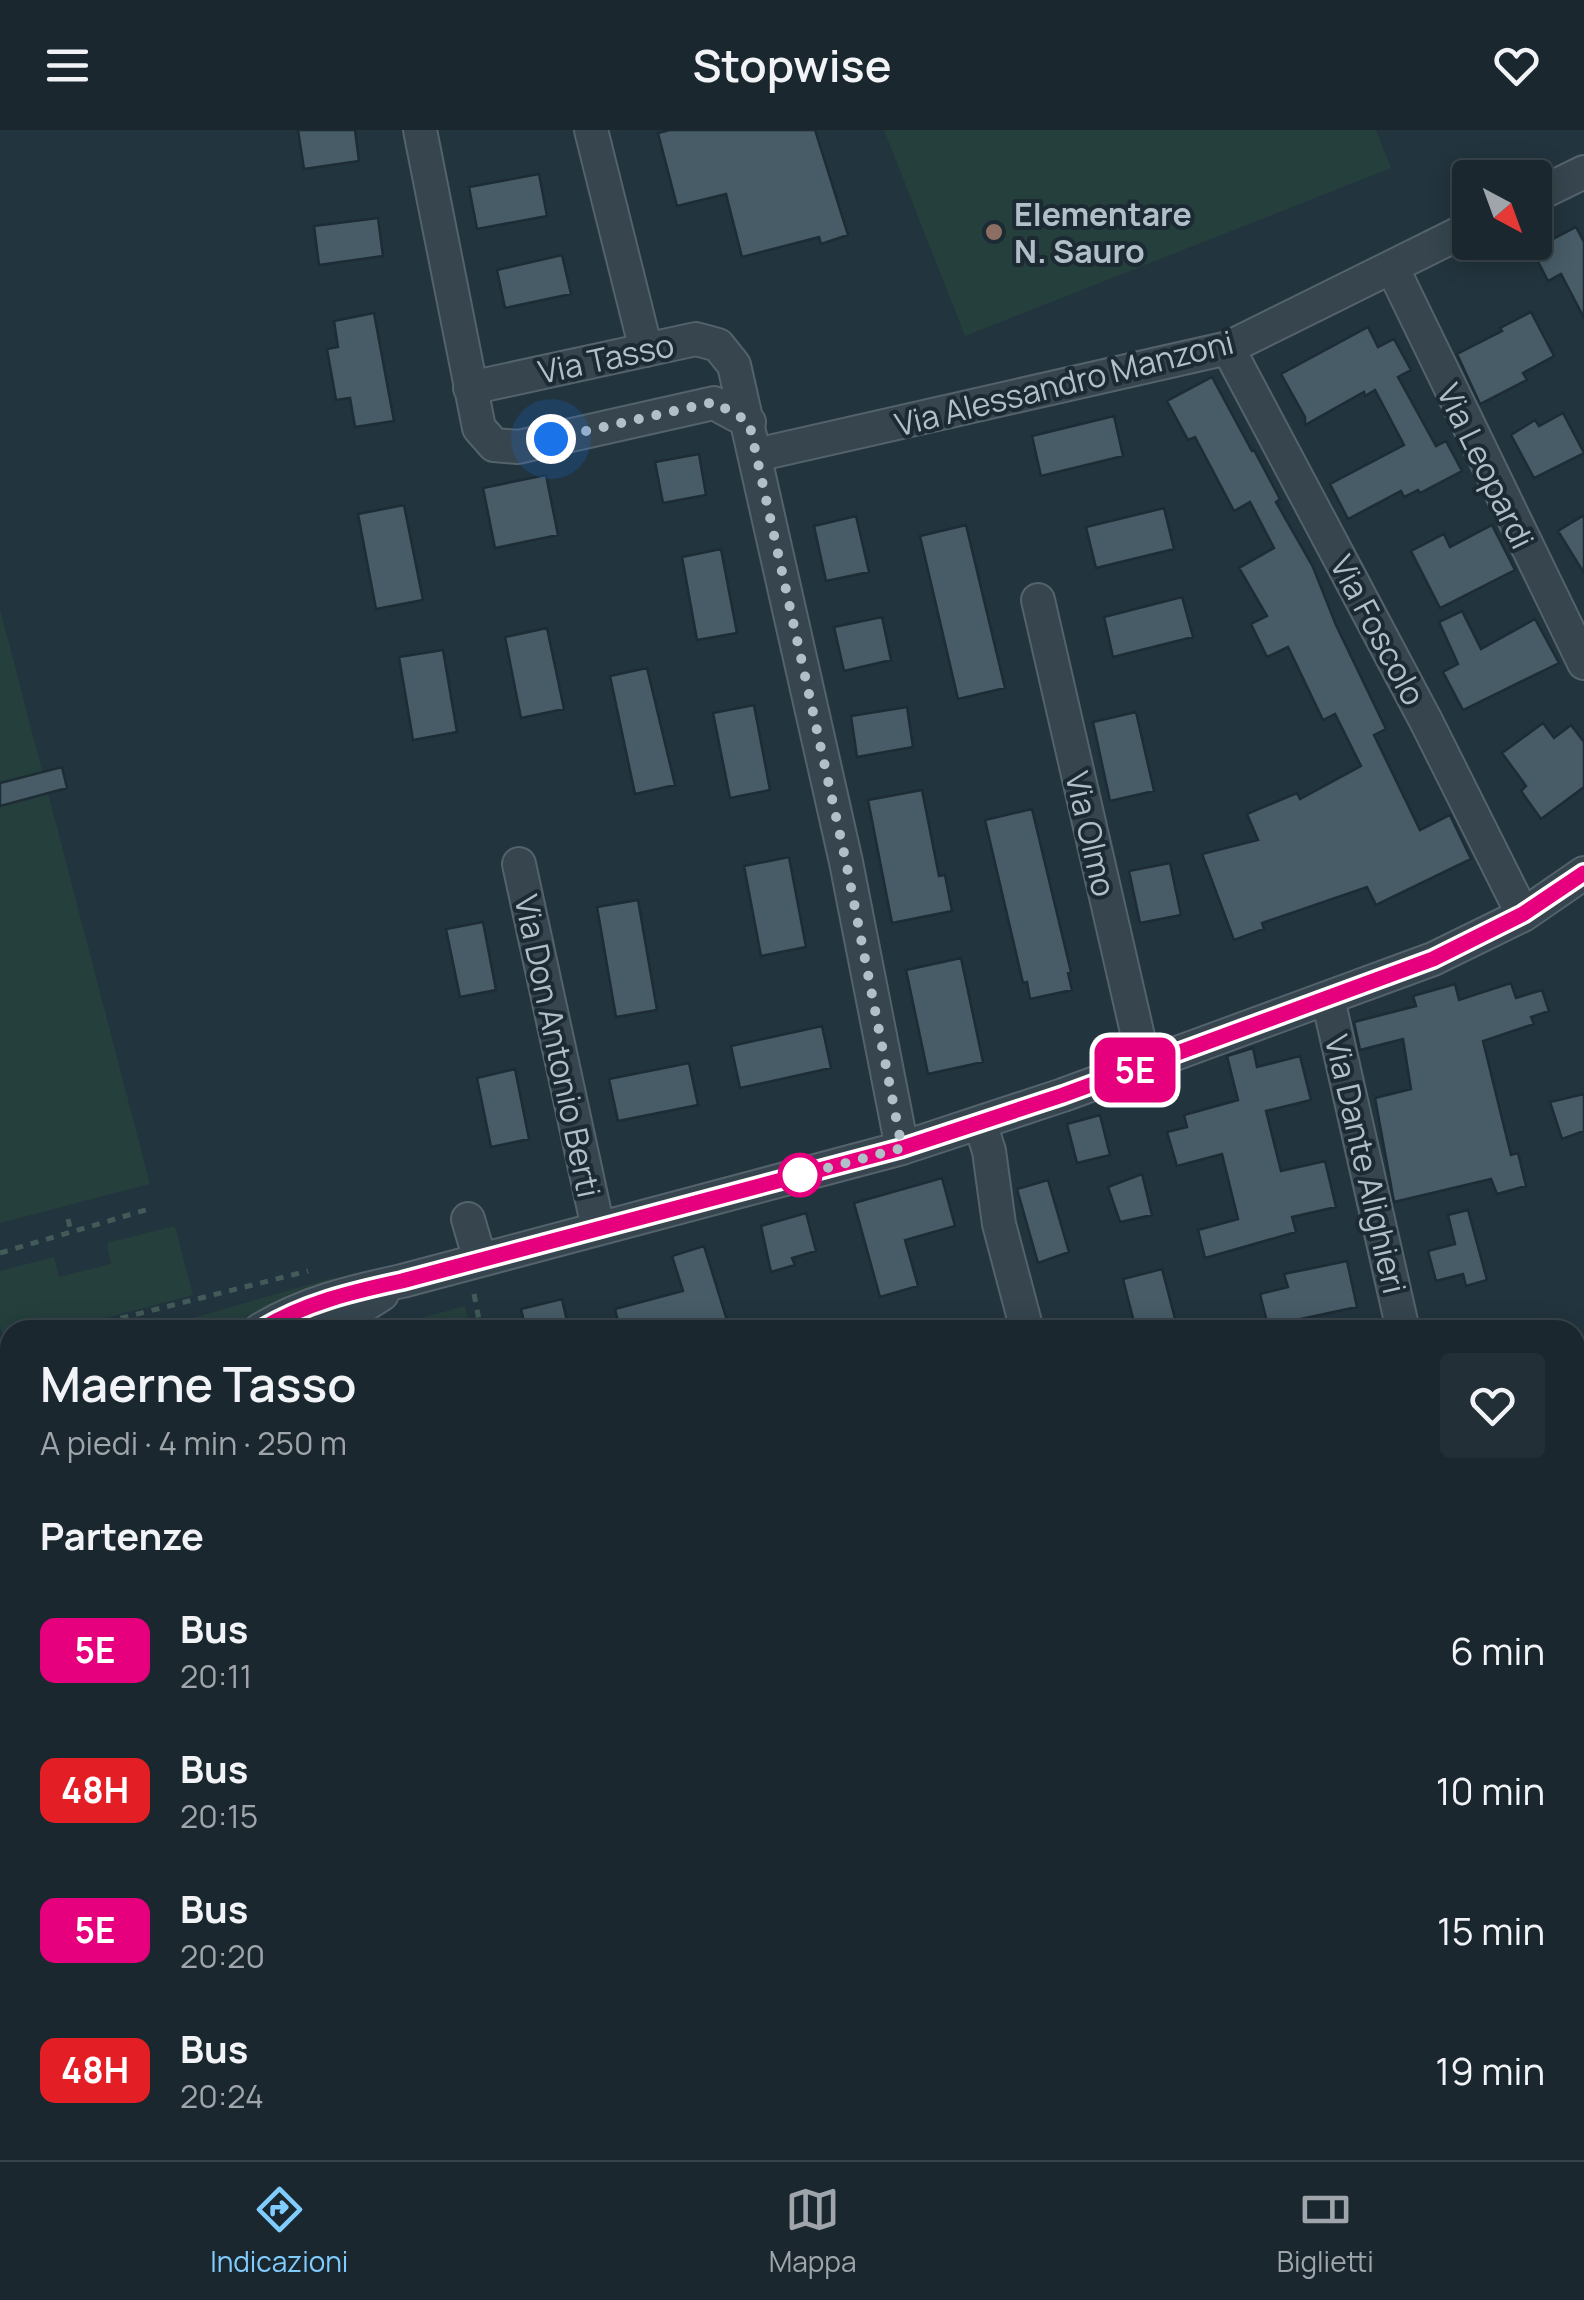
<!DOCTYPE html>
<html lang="it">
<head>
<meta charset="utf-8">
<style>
	:root { --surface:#1a272e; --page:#232f36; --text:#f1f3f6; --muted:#9fa5aa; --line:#38444a; --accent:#81ccfe }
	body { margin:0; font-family:Manrope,sans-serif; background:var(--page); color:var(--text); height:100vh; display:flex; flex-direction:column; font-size:38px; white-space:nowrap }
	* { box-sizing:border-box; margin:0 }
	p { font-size:32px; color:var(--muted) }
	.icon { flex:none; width:55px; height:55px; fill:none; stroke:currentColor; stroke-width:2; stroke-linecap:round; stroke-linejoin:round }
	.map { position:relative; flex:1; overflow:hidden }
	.panel { position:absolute; left:0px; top:1190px; width:1585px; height:840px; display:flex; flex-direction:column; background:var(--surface); border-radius:30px 30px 0 0; box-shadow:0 5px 25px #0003,0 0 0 2px var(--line) }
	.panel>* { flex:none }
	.badge { padding:0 20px; border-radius:15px; font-size:35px; line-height:65px }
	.needle { width:65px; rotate:139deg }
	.fabs { position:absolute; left:1452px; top:30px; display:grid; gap:20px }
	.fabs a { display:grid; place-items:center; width:100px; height:100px; border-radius:10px; background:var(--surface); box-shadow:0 5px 25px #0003,0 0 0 2px var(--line); font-size:50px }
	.you { position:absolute; width:50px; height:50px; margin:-25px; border:8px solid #fff; border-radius:50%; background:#1a73e8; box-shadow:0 0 0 15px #1a73e833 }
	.map>.badge { position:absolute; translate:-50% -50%; box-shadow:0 0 0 5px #fff }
	h2 { padding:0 40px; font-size:38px; line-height:90px }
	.round { display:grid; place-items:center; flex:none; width:105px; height:105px; border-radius:10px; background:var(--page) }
	.headline { display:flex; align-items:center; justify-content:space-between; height:170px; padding:0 40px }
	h1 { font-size:48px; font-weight:600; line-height:75px }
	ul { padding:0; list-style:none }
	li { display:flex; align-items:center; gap:30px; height:140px; padding:0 40px }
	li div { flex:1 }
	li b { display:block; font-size:38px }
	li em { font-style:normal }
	li .badge { min-width:110px; font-weight:700; text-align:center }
	header { display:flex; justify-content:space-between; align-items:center; height:130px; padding:0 40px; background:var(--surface); font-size:45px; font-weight:600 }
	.dock { display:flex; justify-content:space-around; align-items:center; height:140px; border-top:2px solid var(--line); background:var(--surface); font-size:28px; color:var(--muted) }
	.dock a { display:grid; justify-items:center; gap:5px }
	.dock .on { color:var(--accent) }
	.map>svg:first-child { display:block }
</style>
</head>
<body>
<header><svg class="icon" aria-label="menu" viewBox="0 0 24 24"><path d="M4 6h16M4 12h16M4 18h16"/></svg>Stopwise<svg class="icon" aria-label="heart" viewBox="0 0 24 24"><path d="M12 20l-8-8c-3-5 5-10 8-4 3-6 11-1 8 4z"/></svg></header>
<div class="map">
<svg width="1584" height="2030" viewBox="0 0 1584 2030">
	<rect width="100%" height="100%" fill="#22343e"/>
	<!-- green -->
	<path fill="#243f3c" d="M 884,0 L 1376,0 L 1391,38 L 965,206 Z
		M 0,479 L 150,1054 L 0,1093 Z
		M 175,1096 L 193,1165 L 60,1200 L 10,1200 L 10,1213 L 5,1215 L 0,1196 L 0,1141 L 54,1127 L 59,1147 L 111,1134 L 107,1113 Z
		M 342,1145 L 249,1185 L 226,1200 L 151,1200 Z
		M 465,1176 L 471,1198 L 393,1200 L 407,1192 Z
		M 636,2020 L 1284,2020 L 1289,2030 L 623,2030 Z"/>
	<!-- water -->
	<path fill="#345366" d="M 1575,1867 L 1584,1868 L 1584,1915 L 1575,1915 Z
		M 228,2020 L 275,2020 L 272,2030 L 225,2030 Z
		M 368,2020 L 429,2020 L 445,2030 L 381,2030 Z
		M 525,2020 L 580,2020 L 570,2030 L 510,2030 Z
		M 725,2020 L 807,2020 L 836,2030 L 701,2030 Z
		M 1044,2020 L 1205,2020 L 1208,2030 L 1010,2030 Z"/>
	<!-- building -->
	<path fill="#475c67" stroke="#1d2c35" stroke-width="2.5" d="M 298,0 L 355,0 L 359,31 L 304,39 Z
		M 670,0 L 815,0 L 848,105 L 821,114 L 819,107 L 742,127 L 726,64 L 677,76 L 658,3 Z
		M 539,44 L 547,86 L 477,99 L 469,57 Z
		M 378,88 L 383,126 L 319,135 L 314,96 Z
		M 1576,97 L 1584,112 L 1584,188 L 1561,144 L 1548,151 L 1532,120 Z
		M 562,125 L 571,164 L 505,178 L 497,140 Z
		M 1531,182 L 1554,226 L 1523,243 L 1527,250 L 1480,274 L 1457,224 L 1502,201 L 1500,198 Z
		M 374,183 L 394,291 L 355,297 L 350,268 L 336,270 L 327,219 L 338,217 L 334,191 Z
		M 1368,197 L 1378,217 L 1394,209 L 1411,240 L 1398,247 L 1436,316 L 1446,311 L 1462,341 L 1420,363 L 1418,360 L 1404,367 L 1401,361 L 1348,389 L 1330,354 L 1404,315 L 1375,260 L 1365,266 L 1364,262 L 1305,295 L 1305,287 L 1281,244 Z
		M 1212,247 L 1252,321 L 1254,320 L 1280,369 L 1276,372 L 1313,437 L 1336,495 L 1386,599 L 1374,605 L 1420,700 L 1450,685 L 1471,729 L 1376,775 L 1367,757 L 1262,793 L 1264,799 L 1234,810 L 1202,724 L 1258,710 L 1247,684 L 1297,663 L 1300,669 L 1361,636 L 1335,584 L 1323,590 L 1288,517 L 1267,527 L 1251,494 L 1267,486 L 1239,438 L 1274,418 L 1250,372 L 1234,381 L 1195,307 L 1188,310 L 1167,271 Z
		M 1563,283 L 1584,323 L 1534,348 L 1511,305 L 1535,290 L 1539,296 Z
		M 1114,286 L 1123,326 L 1041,346 L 1032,306 Z
		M 699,324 L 706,365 L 663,373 L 655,332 Z
		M 546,345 L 558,405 L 495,418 L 483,358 Z
		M 404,375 L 423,470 L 376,479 L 358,384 Z
		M 1164,378 L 1174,419 L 1096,438 L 1086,397 Z
		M 1584,385 L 1584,443 L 1558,401 Z
		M 856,386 L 869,442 L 826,451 L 814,396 Z
		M 966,395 L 1005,558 L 958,569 L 920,406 Z
		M 1492,395 L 1515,440 L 1440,478 L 1411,421 L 1444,404 L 1450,417 Z
		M 721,419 L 737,503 L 697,510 L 682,427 Z
		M 1182,467 L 1193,507 L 1113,527 L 1104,487 Z
		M 1462,481 L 1481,519 L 1535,489 L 1559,533 L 1463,580 L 1443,542 L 1458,534 L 1439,492 Z
		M 882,487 L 891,530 L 844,541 L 834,497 Z
		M 547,498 L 564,579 L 521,588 L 505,507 Z
		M 443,520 L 457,602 L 413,610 L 399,527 Z
		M 647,538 L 675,655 L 635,664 L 610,546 Z
		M 754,575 L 770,660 L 730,668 L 713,583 Z
		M 907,577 L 913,617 L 857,627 L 851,586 Z
		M 1136,582 L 1154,661 L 1110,671 L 1093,592 Z
		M 1543,593 L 1554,608 L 1571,595 L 1584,612 L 1584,657 L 1541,689 L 1521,661 L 1526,656 L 1502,623 Z
		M 62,637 L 67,658 L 0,676 L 0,653 Z
		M 922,660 L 939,746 L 945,745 L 952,781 L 892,793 L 868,670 Z
		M 1032,679 L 1071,842 L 1068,843 L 1072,860 L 1030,869 L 1027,852 L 1023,853 L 985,690 Z
		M 789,727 L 806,817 L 761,826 L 744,736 Z
		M 1170,733 L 1181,785 L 1140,793 L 1129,741 Z
		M 638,770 L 657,880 L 616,887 L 597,777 Z
		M 483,792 L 496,860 L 460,867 L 446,799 Z
		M 961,828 L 983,932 L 928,944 L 906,840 Z
		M 1511,853 L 1516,868 L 1542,860 L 1549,881 L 1531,887 L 1534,894 L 1483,911 L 1511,1025 L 1518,1023 L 1526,1056 L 1497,1064 L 1491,1049 L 1394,1072 L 1375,968 L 1411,959 L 1403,909 L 1360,920 L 1354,892 L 1416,876 L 1413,866 L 1455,854 L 1459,870 Z
		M 822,896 L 831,938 L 740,958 L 731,916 Z
		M 1253,918 L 1257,937 L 1300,926 L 1311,970 L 1266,981 L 1281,1041 L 1325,1031 L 1336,1077 L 1292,1087 L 1296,1102 L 1205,1128 L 1198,1100 L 1238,1089 L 1222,1024 L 1177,1036 L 1167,1002 L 1187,997 L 1184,985 L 1238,970 L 1227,926 Z
		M 689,933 L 698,975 L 618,991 L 609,949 Z
		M 515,939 L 529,1009 L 491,1017 L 477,948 Z
		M 1584,964 L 1584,1001 L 1562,1009 L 1550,972 Z
		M 1100,985 L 1110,1025 L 1077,1033 L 1067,994 Z
		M 1142,1044 L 1152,1085 L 1120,1092 L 1108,1057 Z
		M 942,1048 L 955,1096 L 905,1110 L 918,1156 L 880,1167 L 854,1073 Z
		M 1048,1050 L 1069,1122 L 1038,1133 L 1017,1059 Z
		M 1468,1080 L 1487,1150 L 1466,1156 L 1463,1144 L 1436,1151 L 1428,1121 L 1455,1114 L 1448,1085 Z
		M 806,1083 L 816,1121 L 792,1128 L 795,1135 L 771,1142 L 761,1096 Z
		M 704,1116 L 730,1200 L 620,1200 L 615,1179 L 683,1161 L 672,1126 Z
		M 1347,1131 L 1357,1177 L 1268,1196 L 1260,1164 L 1288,1157 L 1284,1144 Z
		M 1162,1139 L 1178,1200 L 1136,1200 L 1123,1149 Z
		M 562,1169 L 569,1200 L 526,1200 L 521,1179 Z"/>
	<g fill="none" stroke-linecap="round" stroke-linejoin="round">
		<defs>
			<path id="minor" d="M 420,0 L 479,298 L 494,315 L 518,317 L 714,273 L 749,292
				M 591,0 L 646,220
				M 1535,66 L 1584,42
				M 1392,137 L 1584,533
				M 1228,218 L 1426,591 L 1523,785
				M 470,258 L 696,209 L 718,215 L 734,235 L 846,732 L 902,1018
				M 756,325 L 1228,218 L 1470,98
				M 1038,470 L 1145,937
				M 519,734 L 598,1098
				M 1328,869 L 1403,1200
				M 980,993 L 989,1021 L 999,1094 L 1027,1200
				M 468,1089 L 480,1130
				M 260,1200 C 305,1173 351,1162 402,1151 L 902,1018 L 1063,965 L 1433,829 L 1523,785 L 1584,743
				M 326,1200 L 382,1164
				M 0,1286 L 10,1287
				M 1575,1423 L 1584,1420
				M 1575,1666 L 1584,1670"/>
		</defs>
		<!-- minor casing -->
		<use href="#minor" stroke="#54626c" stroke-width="36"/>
		<!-- path -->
		<path stroke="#425b58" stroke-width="5" stroke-dasharray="8 8" stroke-linecap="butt" d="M 68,1089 L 71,1102
			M 0,1123 L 149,1079
			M 474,1164 L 481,1200
			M 74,1200 L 308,1141
			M 0,1220 L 10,1217
			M 0,1322 L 10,1323"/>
		<!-- minor -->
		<use href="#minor" stroke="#36454e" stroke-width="32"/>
	</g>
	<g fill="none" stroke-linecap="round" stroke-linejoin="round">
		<defs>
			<path id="line" d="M 260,1200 C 305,1173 351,1162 402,1151 L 902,1018 L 1063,965 L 1433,829 L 1523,784 L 1584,743"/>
		</defs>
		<!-- line casing -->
		<use href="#line" stroke="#fff" stroke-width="22"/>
		<!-- line -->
		<use href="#line" stroke="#e6007e" stroke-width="15"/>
		<!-- walk -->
		<path stroke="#b1bfc9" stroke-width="10" stroke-dasharray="0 18" d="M 551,309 L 714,272 L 749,292 L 846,732 L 902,1018 L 790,1048 L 800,1045"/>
	</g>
	<!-- markers -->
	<circle fill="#8d6e63" stroke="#1b2a33" stroke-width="4" cx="994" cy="102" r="10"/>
	<circle fill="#fff" stroke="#e6007e" stroke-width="5" cx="800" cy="1045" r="20"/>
	<g text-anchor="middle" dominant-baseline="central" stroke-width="8" stroke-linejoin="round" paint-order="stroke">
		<!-- poi labels -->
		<g font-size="32" font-weight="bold" fill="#b1bfc9" stroke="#1b2a33" text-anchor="start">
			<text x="1014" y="84">Elementare<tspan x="1014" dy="37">N. Sauro</tspan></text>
		</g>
		<!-- street labels -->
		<g font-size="32" fill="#b1bfc9" stroke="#1b2a33">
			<text transform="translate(606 228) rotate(-12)">Via Tasso</text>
			<text transform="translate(1064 253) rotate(-14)">Via Alessandro Manzoni</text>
			<text transform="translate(1486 336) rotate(64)">Via Leopardi</text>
			<text transform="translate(1378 500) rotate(62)">Via Foscolo</text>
			<text transform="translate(1091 704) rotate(77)">Via Olmo</text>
			<text transform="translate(558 916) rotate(78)">Via Don Antonio Berti</text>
			<text transform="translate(1366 1034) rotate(77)">Via Dante Alighieri</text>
		</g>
	</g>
</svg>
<div class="fabs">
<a><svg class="needle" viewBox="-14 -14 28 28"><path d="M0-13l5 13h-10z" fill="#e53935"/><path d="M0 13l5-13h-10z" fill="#9fa5aa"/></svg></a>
</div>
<div class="you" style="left:551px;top:309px"></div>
<b class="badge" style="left:1135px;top:940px;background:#e6007e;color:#fff">5E</b>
<section class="panel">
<div class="headline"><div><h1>Maerne Tasso</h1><p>A piedi · 4 min · 250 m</p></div><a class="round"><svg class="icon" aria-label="heart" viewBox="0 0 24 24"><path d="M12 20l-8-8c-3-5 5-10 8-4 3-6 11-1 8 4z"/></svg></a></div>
<h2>Partenze</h2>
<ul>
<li><span class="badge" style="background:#e6007e;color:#fff">5E</span><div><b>Bus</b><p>20:11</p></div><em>6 min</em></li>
<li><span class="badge" style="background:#e31e24;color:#fff">48H</span><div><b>Bus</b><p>20:15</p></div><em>10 min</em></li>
<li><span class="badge" style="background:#e6007e;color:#fff">5E</span><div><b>Bus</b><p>20:20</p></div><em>15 min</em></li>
<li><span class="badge" style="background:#e31e24;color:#fff">48H</span><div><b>Bus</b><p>20:24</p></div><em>19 min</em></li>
</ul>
</section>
</div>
<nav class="dock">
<a class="on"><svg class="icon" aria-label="directions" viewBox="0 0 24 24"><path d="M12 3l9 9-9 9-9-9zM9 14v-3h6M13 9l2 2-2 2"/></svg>Indicazioni</a>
<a><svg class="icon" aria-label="map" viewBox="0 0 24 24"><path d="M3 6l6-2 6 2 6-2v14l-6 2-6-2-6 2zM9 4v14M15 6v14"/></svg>Mappa</a>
<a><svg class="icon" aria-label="tickets" viewBox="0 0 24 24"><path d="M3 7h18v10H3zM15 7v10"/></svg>Biglietti</a>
</nav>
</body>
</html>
